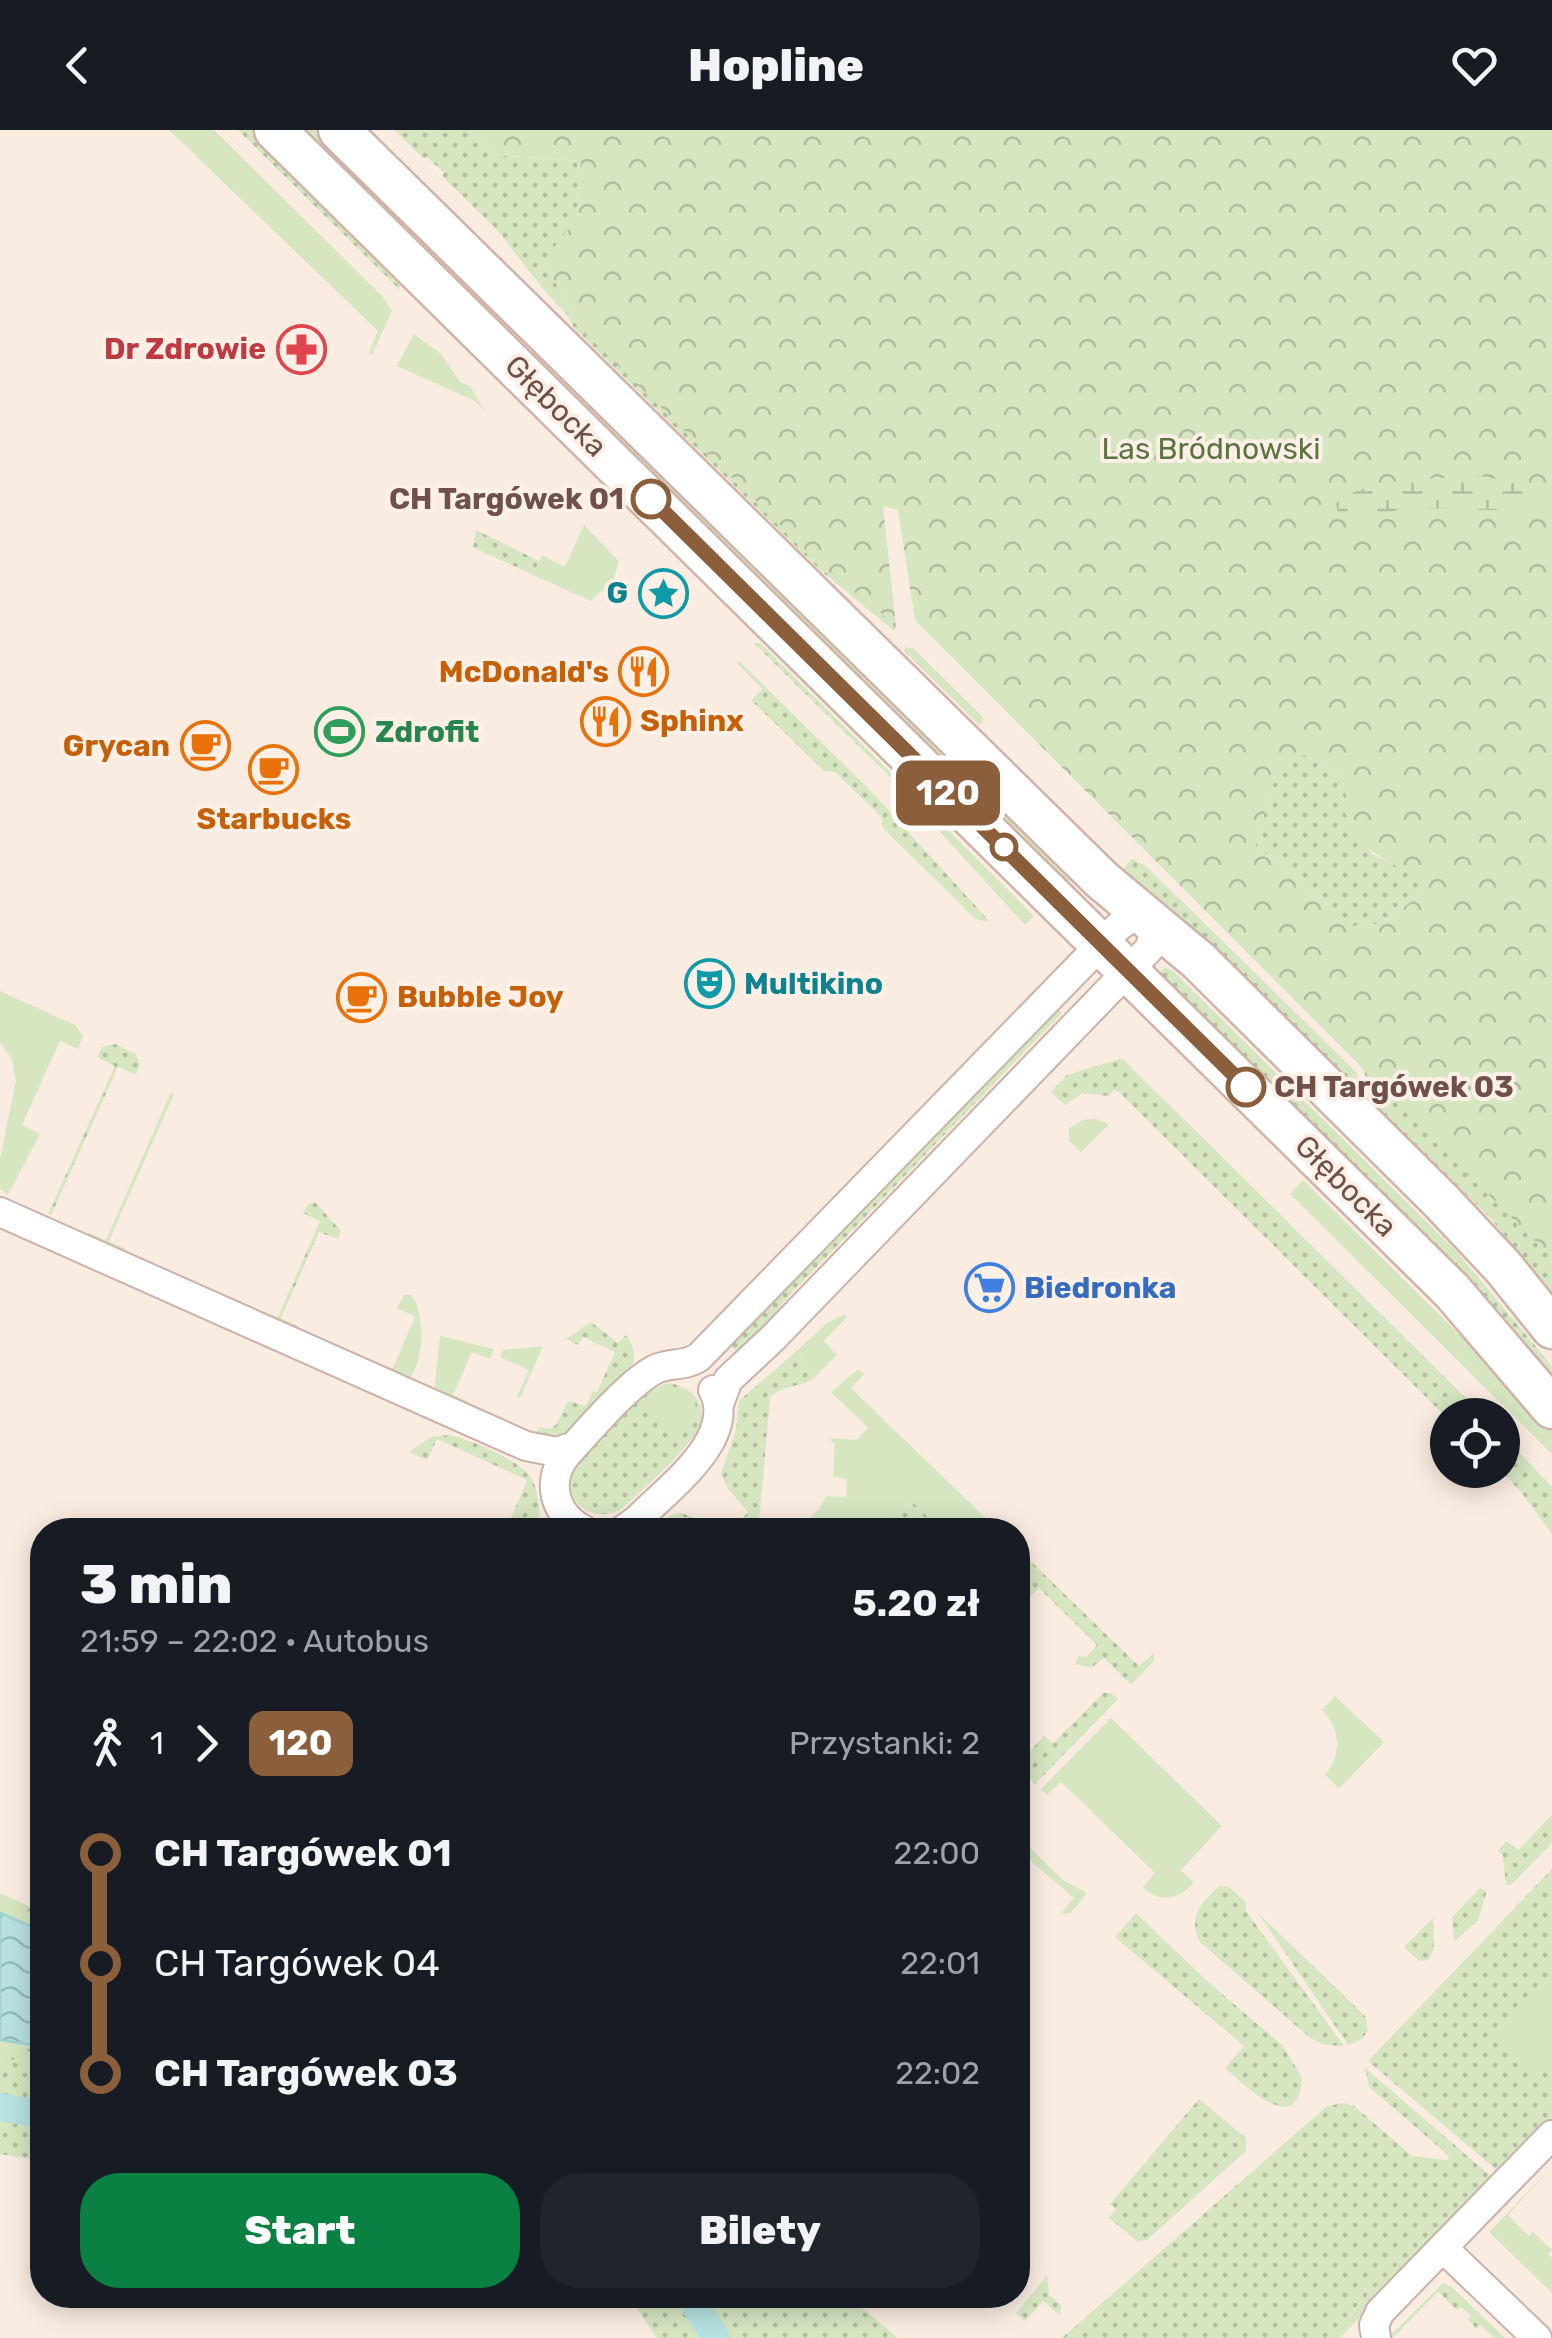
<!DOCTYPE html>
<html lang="pl">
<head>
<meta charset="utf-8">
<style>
	:root { --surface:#171b24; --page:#20242c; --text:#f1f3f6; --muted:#9ea1a6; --accent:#0b8043 }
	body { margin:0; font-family:Rubik,sans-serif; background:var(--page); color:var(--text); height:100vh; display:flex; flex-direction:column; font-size:38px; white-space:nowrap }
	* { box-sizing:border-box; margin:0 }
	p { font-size:32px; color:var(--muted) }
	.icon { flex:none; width:55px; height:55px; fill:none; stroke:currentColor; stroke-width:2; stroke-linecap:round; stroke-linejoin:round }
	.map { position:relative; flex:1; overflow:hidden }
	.panel { position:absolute; left:30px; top:1388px; width:1000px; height:790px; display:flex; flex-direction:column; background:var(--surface); border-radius:40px; box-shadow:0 5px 25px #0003 }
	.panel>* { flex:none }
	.badge { padding:0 20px; border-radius:15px; font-size:35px; line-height:65px }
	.tools { position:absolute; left:1430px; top:1268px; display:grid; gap:20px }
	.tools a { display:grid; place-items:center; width:90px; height:90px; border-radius:50%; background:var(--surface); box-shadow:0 5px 25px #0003; font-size:50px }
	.map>.badge { position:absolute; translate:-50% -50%; box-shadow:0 0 0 5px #fff }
	.legs { display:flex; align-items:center; gap:15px; height:110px; padding:0 50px; font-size:32px }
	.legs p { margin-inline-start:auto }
	.overview { display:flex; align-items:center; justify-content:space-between; height:170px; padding:0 50px }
	h1 { font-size:55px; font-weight:800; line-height:75px }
	.primary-button { display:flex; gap:20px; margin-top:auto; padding:20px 50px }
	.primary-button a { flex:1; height:115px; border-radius:40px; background:var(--accent); color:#fff; font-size:40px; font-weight:800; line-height:115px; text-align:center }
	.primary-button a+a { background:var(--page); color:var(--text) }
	ul { padding:0 50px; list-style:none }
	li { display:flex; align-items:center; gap:35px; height:110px; font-size:38px }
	li i { display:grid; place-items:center; width:15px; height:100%; margin:0 12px; background:currentColor }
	li i::after { content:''; width:25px; height:25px; margin:-12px; border:8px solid; border-radius:50%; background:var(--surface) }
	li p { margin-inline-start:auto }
	li:first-child i { background:linear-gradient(#0000 50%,currentColor 0) }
	li:last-child i { background:linear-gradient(currentColor 50%,#0000 0) }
	header { display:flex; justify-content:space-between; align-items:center; height:130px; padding:0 50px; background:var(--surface); font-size:45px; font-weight:800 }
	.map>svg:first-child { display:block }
</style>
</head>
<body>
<header><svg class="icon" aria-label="back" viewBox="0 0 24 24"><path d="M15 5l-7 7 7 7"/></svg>Hopline<svg class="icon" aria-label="heart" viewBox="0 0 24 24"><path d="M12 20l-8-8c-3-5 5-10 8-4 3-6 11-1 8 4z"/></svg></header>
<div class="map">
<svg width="1552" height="2208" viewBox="0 0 1552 2208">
	<defs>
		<pattern id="grass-dots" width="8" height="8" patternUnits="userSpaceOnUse" patternTransform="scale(2.5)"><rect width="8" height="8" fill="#d6e6c1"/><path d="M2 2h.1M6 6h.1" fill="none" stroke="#b2bd9f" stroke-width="1.8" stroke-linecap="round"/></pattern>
		<pattern id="forest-crowns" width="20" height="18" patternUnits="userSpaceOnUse" patternTransform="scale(2.5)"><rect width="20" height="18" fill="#d6e6c1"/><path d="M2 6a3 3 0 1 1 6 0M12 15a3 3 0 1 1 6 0" fill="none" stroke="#b2bd9f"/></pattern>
		<pattern id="wetland-marsh" width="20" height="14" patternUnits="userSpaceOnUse" patternTransform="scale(2.5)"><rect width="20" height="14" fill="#d6e6c1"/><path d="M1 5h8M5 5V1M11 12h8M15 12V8" fill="none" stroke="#b2bd9f"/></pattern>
		<pattern id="water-waves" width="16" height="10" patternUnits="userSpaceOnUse" patternTransform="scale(2.5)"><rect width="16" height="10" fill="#b7e2e1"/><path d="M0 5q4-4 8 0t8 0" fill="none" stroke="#99bab8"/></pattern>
	</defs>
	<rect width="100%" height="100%" fill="#faece1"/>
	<!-- grass -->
	<path fill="url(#grass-dots)" d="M 238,0 L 255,0 L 389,130 L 398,144 L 400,160 Z
		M 293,0 L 318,0 L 529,204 L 516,218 Z
		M 394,0 L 469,0 L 495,25 L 581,31 L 577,89 L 542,133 L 550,141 L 576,194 L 888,489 L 895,486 L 896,499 L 893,500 L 820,440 L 573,197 L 568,186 L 544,160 L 498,101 L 442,46 L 444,43 L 427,27 L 424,29 Z
		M 541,215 L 723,395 L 710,409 L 527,229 Z
		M 476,400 L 539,431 L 533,445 L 473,417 Z
		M 760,513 L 888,640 L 886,643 L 755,514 Z
		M 906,517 L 914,519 L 983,587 L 983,592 L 979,595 L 903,520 Z
		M 739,531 L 873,663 L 990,792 L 975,789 L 882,697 L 882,688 L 835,642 L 824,641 L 751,570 L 762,559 L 737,533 Z
		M 1304,625 L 1344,648 L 1372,724 L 1424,749 L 1425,762 L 1380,794 L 1353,796 L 1255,715 L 1278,637 Z
		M 1132,729 L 1146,736 L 1357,943 L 1366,972 L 1363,975 L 1123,738 Z
		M 1165,837 L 1173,841 L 1456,1121 L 1552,1236 L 1552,1255 L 1158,845 Z
		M 1057,877 L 1062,883 L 784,1171 L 757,1206 L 738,1223 L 731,1216 Z
		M 115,914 L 136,924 L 140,935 L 136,944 L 118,937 L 51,1085 L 48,1084 L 115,936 L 97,927 L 102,917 Z
		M 1120,929 L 1124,930 L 1483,1285 L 1448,1285 L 1447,1288 L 1119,962 L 1114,960 L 1109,966 L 1083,963 L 1065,975 L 1051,962 L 1067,945 Z
		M 1361,934 L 1552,1128 L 1552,1163 L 1491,1089 L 1377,977 Z
		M 309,1073 L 316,1073 L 341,1101 L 338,1109 L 319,1102 L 281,1188 L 299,1197 L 296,1200 L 260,1182 L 260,1180 L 278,1187 L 320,1091 L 303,1083 Z
		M 591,1192 L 618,1213 L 626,1205 C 635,1216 637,1231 629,1242 C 618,1259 576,1300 558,1307 C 550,1310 543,1308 535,1308 L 539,1297 L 549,1299 L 556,1295 L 568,1271 L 586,1276 L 593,1261 L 597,1262 L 615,1222 L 583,1207 L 578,1215 L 566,1209 Z
		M 799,1219 L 805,1237 L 814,1248 C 799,1258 781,1255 770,1268 L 760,1382 L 758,1388 L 747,1391 L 743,1388 L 748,1382 L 728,1359 L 721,1344 L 736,1300 L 739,1271 Z
		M 668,1253 C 691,1256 709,1274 699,1298 C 690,1317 638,1365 620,1380 C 589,1394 559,1369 575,1336 L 647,1262 Z
		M 450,1305 C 469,1309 518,1330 529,1345 C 539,1357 542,1386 536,1400 L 506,1400 L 527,1350 L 437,1309 L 427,1330 L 409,1322 L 431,1307 Z
		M 1503,1305 L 1552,1357 L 1552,1404 L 1521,1362 L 1500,1340 Z
		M 910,1370 L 942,1400 L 882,1400 Z
		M 681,1383 L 696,1388 L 709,1400 L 652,1400 L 671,1385 Z
		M 1020,1421 L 1139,1536 L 1154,1523 L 1154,1531 L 1131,1555 L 1104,1528 L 1091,1538 L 1076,1534 L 1078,1526 L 1087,1527 L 1097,1515 L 1039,1458 L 1023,1474 L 1018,1468 Z
		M 1103,1563 L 1111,1563 L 1118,1569 L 1035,1654 L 1018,1634 L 1044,1606 L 1053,1613 Z
		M 1552,1685 L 1552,1713 L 1511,1755 L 1506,1755 L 1503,1726 L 1498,1720 L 1507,1711 L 1518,1720 Z
		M 1552,1739 L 1552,1988 L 1499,2042 L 1368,1931 Z
		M 1219,1756 L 1229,1757 L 1246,1772 L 1246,1781 L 1344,1916 L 1325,1915 L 1309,1907 L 1200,1812 C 1187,1787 1201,1773 1219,1756 Z
		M 1480,1758 L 1487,1761 L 1478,1790 L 1454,1812 L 1452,1787 Z
		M 1136,1783 L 1206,1850 L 1283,1916 L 1302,1948 C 1298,2010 1245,1955 1225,1938 L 1244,1916 L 1115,1807 Z
		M 1258,1783 L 1365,1886 L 1368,1900 L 1362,1909 L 1348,1915 Z
		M 1433,1788 L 1434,1820 L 1428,1830 L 1419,1831 L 1404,1817 Z
		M 0,1928 L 42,1934 L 42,1972 L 0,1965 Z
		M 1365,1938 L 1493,2048 L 1408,2137 L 1401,2131 L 1326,2208 L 1062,2208 L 1327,1976 L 1344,1973 L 1354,1976 L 1412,2026 L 1447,2030 L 1449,2026 L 1369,1957 Z
		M 1199,1969 L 1246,2008 L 1246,2021 L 1147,2110 L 1137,2111 L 1109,2088 L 1116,2079 L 1110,2074 Z
		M 0,1985 L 42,1993 L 42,2031 L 0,2024 Z
		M 1047,2146 L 1049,2165 L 1061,2175 L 1060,2185 L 1043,2171 L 1025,2191 L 1016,2183 Z
		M 1443,2153 L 1452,2157 L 1505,2208 L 1494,2208 L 1480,2195 L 1476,2198 L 1468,2190 L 1471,2186 L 1461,2177 L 1457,2180 L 1438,2162 L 1393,2208 L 1388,2208 Z
		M 628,2165 L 675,2165 L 702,2208 L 657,2208 Z
		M 703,2165 L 847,2165 L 898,2208 L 729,2208 Z"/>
	<!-- forest -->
	<path fill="url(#forest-crowns)" fill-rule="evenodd" d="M 469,0 L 1552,0 L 1552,1128 L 915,490 L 898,380 L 883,376 L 895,486 L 888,489 L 823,437 L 576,194 L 550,141 L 541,133 L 577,89 L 581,31 L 495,25 ZM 1304,625 L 1344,648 L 1347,659 L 1339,672 C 1367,724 1371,724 1423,749 L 1425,762 L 1380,794 L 1353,796 L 1255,715 L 1278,638 Z"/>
	<!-- wetland -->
	<path fill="url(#wetland-marsh)" d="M 1482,346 L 1526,356 L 1539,365 L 1534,374 L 1494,380 L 1407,378 L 1355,389 L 1338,385 L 1336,373 C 1369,346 1440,349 1482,346 Z
		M 0,1763 L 42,1782 L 42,1934 L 0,1928 Z"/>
	<!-- garden -->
	<path fill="#d6e6c1" d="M 169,0 L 214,0 L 382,166 L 392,181 L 372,225 L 369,222 L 378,201 Z
		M 414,204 L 441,224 L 460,252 L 470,256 L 485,281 L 475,271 L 397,236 Z
		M 584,395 L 619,431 L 613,450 L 591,471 L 533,445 L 542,425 L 565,437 Z
		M 723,395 L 1076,744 L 1063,757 L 710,409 Z
		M 888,640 L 1034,786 L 1025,795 L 886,643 Z
		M 0,861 L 75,895 L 83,906 L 78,919 L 60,911 L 22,995 L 40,1004 L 8,1065 L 0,1059 L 0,1029 L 16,951 L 12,930 L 0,912 Z
		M 171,962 L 174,964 L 109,1111 L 126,1119 L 120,1122 L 88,1107 L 89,1103 L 106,1110 Z
		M 1096,989 L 1109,994 L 1081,1022 L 1069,1011 L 1069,998 L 1083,990 Z
		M 1303,1050 L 1552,1296 L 1552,1324 L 1290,1064 Z
		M 404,1165 L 411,1165 C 426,1182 424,1233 409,1249 L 374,1233 L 393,1238 L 415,1187 L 397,1178 Z
		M 845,1184 L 847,1187 L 824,1211 L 837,1225 L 814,1248 L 805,1237 L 799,1219 L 827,1193 Z
		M 440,1206 L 494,1219 L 490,1229 L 472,1222 L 453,1265 L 470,1273 L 468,1276 L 434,1261 Z
		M 543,1216 L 520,1268 L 517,1267 L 529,1240 L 500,1227 L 503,1220 Z
		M 858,1239 L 864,1244 L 851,1258 L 998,1400 L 942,1400 L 910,1370 L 882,1400 L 797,1400 L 819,1379 L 826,1366 L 846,1367 L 847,1349 L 833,1347 L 835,1313 L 831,1312 L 831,1308 L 856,1310 L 868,1298 L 831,1262 Z
		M652 1280a22 22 0 1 1 44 0a22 22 0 1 1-44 0Z
		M 1335,1566 L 1384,1612 L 1339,1659 L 1325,1645 C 1342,1625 1341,1599 1322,1580 Z
		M 1111,1588 L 1222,1696 L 1181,1740 L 1194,1753 C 1177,1770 1161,1774 1143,1757 L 1155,1743 L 1061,1652 L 1047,1665 L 1041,1659 Z
		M 1018,1706 L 1063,1750 L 1087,1763 L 1070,1784 L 1061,1783 L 1074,1768 L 1018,1720 Z
		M 1552,1842 L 1552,1926 L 1537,1942 L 1496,1902 Z
		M 1552,2037 L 1508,2085 L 1529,2106 L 1533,2102 L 1552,2120 L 1548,2124 L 1552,2128 L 1552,2163 L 1489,2102 Z
		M 1401,2131 L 1408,2137 L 1340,2208 L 1326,2208 Z"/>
	<!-- water -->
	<path fill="url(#water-waves)" stroke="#9ed3d2" stroke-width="2.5" d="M 0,1783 L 42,1801 L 42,1916 L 0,1910 Z"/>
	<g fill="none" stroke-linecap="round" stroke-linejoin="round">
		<!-- canal -->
		<path stroke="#b7e2e1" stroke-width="28" d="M 0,1977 L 42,1984
			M 689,2165 L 716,2208"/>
		<defs>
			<path id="street" d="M 0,1082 L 526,1316 L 557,1322 L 574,1316
				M 584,1400 C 554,1385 545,1350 567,1324 C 589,1300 627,1255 654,1240 C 669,1232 685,1237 699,1227 L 1119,796 L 1133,787 L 1147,788 L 1154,802 L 1150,818 L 773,1208 L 728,1250 L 719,1274
				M 623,1400 L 637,1390 C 667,1359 739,1308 713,1260
				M 1443,2118 L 1537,2208
				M 1376,2208 L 1374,2195 L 1380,2182 L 1552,2005"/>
			<path id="secondary" d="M 275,0 L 1452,1161 L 1552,1278
				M 339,0 L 1102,750 L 1199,831 L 1441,1071 L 1503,1137 L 1552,1198"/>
		</defs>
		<!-- street casing -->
		<use href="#street" stroke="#cab2a9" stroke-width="32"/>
		<!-- secondary casing -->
		<use href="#secondary" stroke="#cfb3a9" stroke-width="45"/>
		<!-- street -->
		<use href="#street" stroke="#fff" stroke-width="28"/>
		<!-- secondary -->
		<use href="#secondary" stroke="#fff" stroke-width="40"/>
	</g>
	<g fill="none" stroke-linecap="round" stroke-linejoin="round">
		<defs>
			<path id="line-1" d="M 651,369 L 1246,957"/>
		</defs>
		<!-- line-1 casing -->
		<use href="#line-1" stroke="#fff" stroke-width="22"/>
		<!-- line-1 -->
		<use href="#line-1" stroke="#8b5e3c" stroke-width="15"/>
	</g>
	<!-- icons -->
	<defs>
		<symbol id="pharmacy-ring" viewBox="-11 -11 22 22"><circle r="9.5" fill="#fef0e6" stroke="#e0444e" stroke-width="1.5"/><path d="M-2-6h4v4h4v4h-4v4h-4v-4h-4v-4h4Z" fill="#e0444e"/></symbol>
		<symbol id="sight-ring" viewBox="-11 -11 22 22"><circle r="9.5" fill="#fef0e6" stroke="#0f9aa8" stroke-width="1.5"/><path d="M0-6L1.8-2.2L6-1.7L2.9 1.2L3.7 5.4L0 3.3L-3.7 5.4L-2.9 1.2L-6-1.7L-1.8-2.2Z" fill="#0f9aa8"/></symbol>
		<symbol id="restaurant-ring" viewBox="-11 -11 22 22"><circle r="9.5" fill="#fef0e6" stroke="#e8710a" stroke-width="1.5"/><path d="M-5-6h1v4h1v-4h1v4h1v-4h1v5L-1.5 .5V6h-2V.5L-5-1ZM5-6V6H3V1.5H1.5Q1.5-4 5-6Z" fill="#e8710a"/></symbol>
		<symbol id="stadium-ring" viewBox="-11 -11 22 22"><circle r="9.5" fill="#fef0e6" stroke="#2e9e5b" stroke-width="1.5"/><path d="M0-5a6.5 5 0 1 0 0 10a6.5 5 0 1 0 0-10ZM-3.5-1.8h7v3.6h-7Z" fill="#2e9e5b"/></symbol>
		<symbol id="cafe-ring" viewBox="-11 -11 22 22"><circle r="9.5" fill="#fef0e6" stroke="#e8710a" stroke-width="1.5"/><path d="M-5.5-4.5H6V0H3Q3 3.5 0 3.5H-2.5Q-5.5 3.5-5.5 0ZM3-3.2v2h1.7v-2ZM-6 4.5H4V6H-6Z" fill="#e8710a"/></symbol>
		<symbol id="theatre-ring" viewBox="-11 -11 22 22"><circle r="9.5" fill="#fef0e6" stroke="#0f9aa8" stroke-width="1.5"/><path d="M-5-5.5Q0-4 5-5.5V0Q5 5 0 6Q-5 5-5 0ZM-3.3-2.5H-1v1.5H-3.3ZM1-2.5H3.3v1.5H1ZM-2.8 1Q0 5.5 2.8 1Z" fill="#0f9aa8"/></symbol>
		<symbol id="supermarket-ring" viewBox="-11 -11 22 22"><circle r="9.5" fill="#fef0e6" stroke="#3f7fe0" stroke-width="1.5"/><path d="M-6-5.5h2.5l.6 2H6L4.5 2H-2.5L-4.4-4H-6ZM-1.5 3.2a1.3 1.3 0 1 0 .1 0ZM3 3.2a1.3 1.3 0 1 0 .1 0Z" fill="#3f7fe0"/></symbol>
	</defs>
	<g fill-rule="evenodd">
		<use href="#pharmacy-ring" x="274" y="192" width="55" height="55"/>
		<use href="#sight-ring" x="636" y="436" width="55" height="55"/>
		<use href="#restaurant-ring" x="616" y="514" width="55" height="55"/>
		<use href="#restaurant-ring" x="578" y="564" width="55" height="55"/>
		<use href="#stadium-ring" x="312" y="574" width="55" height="55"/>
		<use href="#cafe-ring" x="178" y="588" width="55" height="55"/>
		<use href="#cafe-ring" x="246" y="612" width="55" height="55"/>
		<use href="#theatre-ring" x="682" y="826" width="55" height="55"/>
		<use href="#cafe-ring" x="334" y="840" width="55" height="55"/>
		<use href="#supermarket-ring" x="962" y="1130" width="55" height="55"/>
	</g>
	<!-- markers -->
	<g fill="#fff" stroke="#8b5e3c" stroke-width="5">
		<circle cx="651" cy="369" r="18"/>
		<circle cx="1004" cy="717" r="12"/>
		<circle cx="1246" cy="957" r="18"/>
	</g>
	<g text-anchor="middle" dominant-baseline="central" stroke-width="8" stroke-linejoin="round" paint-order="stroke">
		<!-- health labels -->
		<g font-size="30" font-weight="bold" fill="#be3a42" stroke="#fef0e6" text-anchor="end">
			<text x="266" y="219">Dr Zdrowie</text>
		</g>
		<!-- street labels -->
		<g font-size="30" fill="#6f514a" stroke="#fef0e6">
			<text transform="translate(556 276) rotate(45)">Głębocka</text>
			<text transform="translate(1346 1056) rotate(45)">Głębocka</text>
		</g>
		<!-- park labels -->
		<g font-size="30" fill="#5a7542" stroke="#fef0e6">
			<text x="1211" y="319">Las Bródnowski</text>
		</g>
		<!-- stop labels -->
		<g font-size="30" font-weight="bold" fill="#6f514a" stroke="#fef0e6" text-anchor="end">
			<text x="624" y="369">CH Targówek 01</text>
			<text x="1274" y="957" text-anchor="start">CH Targówek 03</text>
		</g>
		<!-- culture labels -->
		<g font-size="30" font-weight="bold" fill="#0d838f" stroke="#fef0e6" text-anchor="end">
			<text x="628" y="463">G</text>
			<text x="744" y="854" text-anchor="start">Multikino</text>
		</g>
		<!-- food labels -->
		<g font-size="30" font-weight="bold" fill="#c56008" stroke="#fef0e6" text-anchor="end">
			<text x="609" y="542">McDonald's</text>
			<text x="640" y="591" text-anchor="start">Sphinx</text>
			<text x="170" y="616">Grycan</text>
			<text x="274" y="689" text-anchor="middle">Starbucks</text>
			<text x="397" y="867" text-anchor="start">Bubble Joy</text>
		</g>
		<!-- leisure labels -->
		<g font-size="30" font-weight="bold" fill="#27864d" stroke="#fef0e6" text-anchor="start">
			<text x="375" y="602">Zdrofit</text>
		</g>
		<!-- shop labels -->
		<g font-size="30" font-weight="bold" fill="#366cbe" stroke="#fef0e6" text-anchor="start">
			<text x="1024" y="1158">Biedronka</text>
		</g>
	</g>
</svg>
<div class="tools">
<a><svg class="icon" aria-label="locate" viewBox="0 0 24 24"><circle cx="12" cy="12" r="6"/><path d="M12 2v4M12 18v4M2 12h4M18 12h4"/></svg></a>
</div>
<b class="badge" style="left:948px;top:663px;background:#8b5e3c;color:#fff">120</b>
<section class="panel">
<div class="overview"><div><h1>3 min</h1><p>21:59 – 22:02 · Autobus</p></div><b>5.20 zł</b></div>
<div class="legs"><svg class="icon" aria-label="walk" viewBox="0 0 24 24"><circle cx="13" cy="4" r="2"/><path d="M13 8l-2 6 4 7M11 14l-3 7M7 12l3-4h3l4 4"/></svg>1<svg class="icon" aria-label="forward" viewBox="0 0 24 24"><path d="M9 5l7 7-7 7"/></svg><b class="badge" style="background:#8b5e3c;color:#fff">120</b><p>Przystanki: 2</p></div>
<ul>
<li><i style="color:#8b5e3c"></i><b>CH Targówek 01</b><p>22:00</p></li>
<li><i style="color:#8b5e3c"></i><span>CH Targówek 04</span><p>22:01</p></li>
<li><i style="color:#8b5e3c"></i><b>CH Targówek 03</b><p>22:02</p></li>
</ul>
<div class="primary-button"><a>Start</a><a>Bilety</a></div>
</section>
</div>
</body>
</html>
